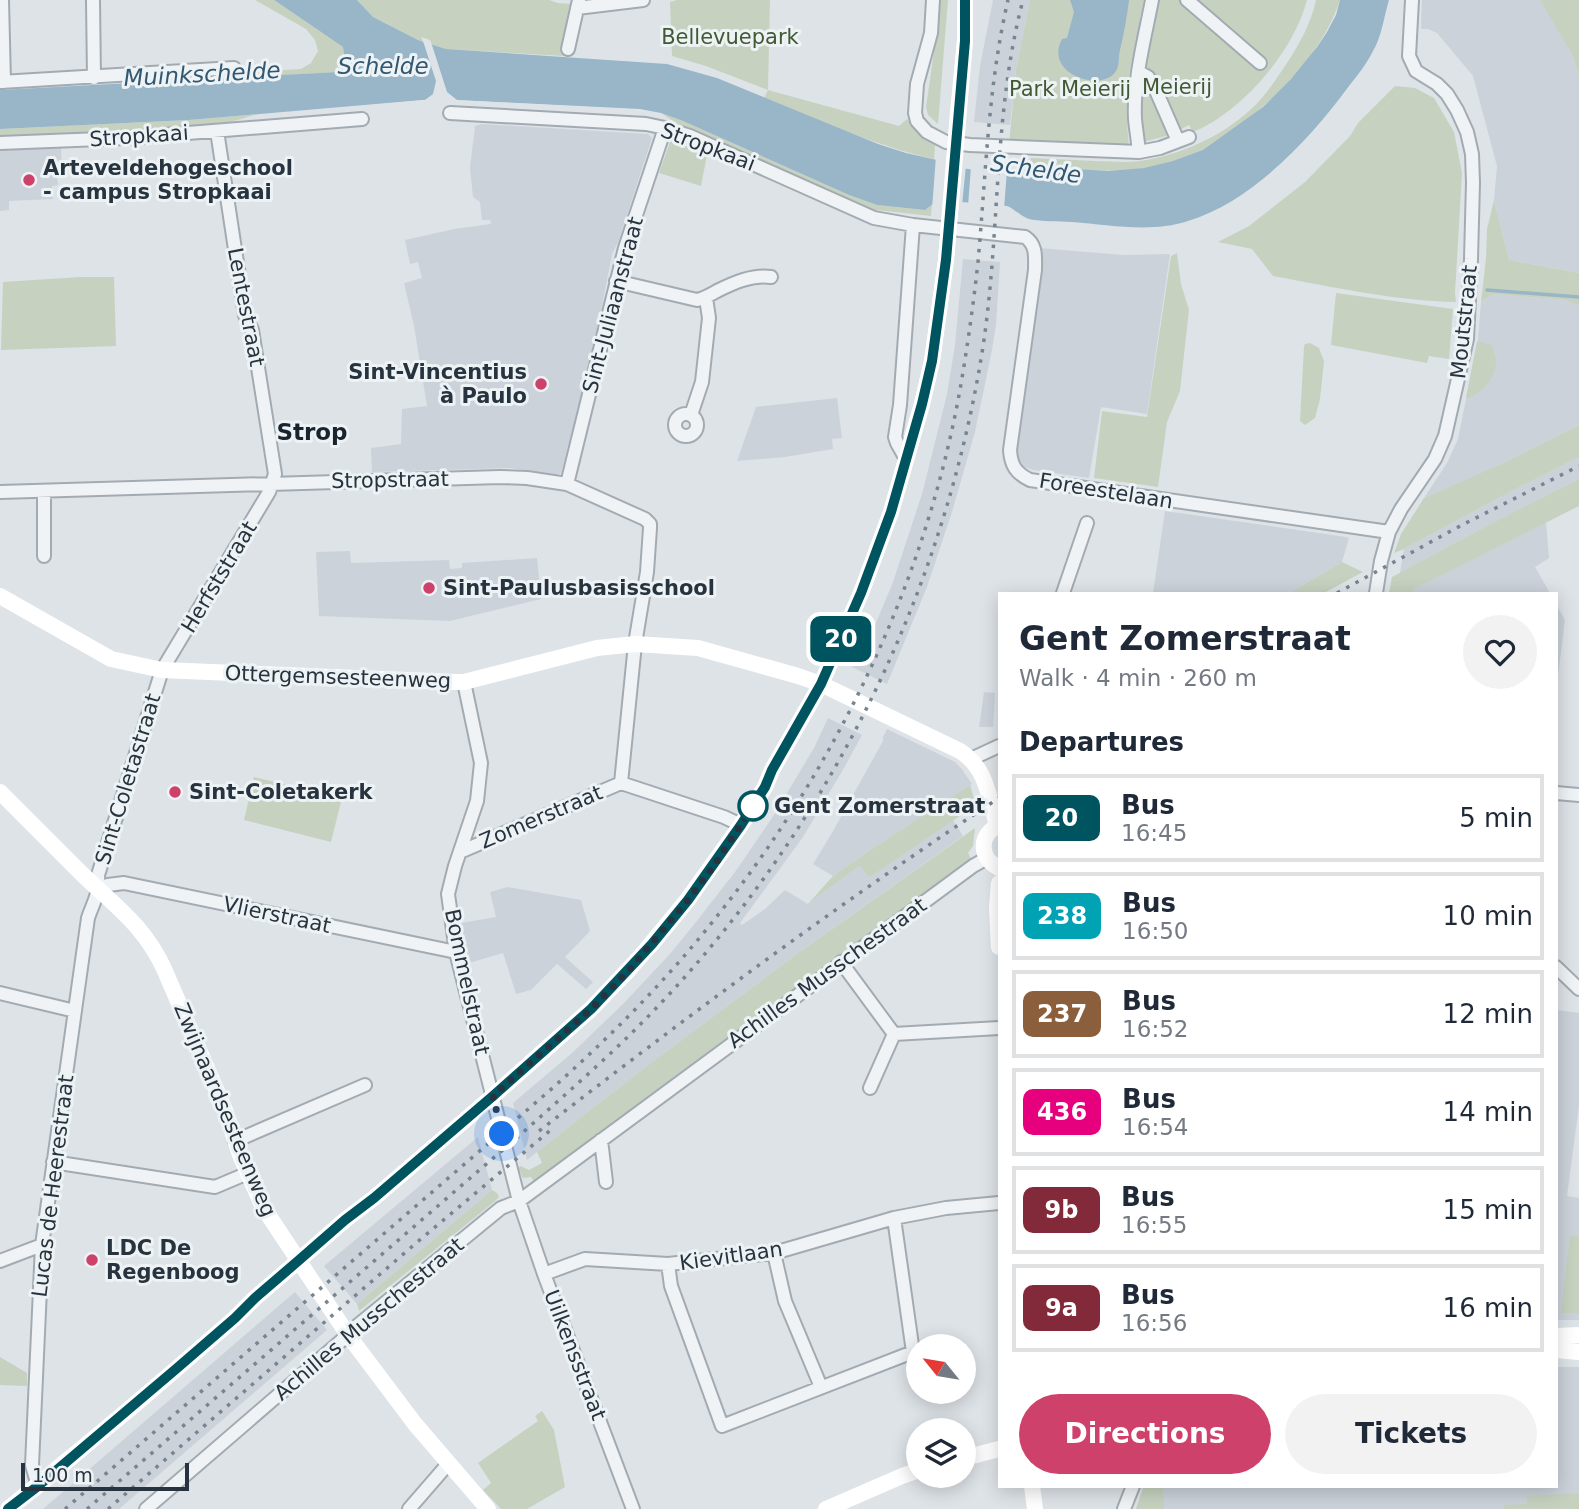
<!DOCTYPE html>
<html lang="en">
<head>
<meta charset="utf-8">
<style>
	:root { --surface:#fff; --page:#f2f2f3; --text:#1f2937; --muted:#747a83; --line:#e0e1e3; --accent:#ce416a }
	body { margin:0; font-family:"DejaVu Sans",sans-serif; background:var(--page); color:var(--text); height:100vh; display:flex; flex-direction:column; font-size:26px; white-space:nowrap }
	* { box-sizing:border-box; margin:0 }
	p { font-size:23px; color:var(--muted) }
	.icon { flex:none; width:38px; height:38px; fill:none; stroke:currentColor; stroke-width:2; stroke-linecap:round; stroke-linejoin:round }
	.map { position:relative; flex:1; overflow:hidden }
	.panel { position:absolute; left:998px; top:592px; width:560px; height:896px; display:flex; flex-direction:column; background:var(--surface); border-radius:0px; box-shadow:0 4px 18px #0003 }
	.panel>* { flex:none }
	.badge { padding:0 14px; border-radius:10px; font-size:24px; line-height:46px }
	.needle { width:46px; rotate:300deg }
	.controls { position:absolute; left:906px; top:1334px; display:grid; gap:14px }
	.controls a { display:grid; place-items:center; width:70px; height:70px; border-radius:50%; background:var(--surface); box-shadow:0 4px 18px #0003; font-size:35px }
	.scale { position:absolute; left:21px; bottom:18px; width:168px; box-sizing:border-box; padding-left:7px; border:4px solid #27333e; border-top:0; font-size:19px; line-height:24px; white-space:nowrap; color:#27333e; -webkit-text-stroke:5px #edf2f5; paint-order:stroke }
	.you { position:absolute; width:35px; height:35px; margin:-18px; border:5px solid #fff; border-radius:50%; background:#1a73e8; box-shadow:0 0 0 10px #1a73e833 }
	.map>.badge { position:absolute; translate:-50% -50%; box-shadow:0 0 0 4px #fff }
	h2 { padding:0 21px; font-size:26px; line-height:63px }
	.round { display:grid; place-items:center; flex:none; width:74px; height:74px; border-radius:37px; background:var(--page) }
	.overview { display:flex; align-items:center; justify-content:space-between; height:119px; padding:0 21px }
	h1 { font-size:33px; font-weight:700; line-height:52px }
	.button { display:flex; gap:14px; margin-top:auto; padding:14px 21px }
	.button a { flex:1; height:80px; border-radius:42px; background:var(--accent); color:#fff; font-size:28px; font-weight:700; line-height:80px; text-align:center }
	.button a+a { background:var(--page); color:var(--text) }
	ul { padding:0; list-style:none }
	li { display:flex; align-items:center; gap:21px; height:88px; margin:0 14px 10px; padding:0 7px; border:4px solid var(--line); border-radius:0px }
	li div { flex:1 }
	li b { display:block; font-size:26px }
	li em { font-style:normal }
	li .badge { min-width:77px; font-weight:700; text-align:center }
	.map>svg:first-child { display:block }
</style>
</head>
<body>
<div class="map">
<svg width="1579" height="1509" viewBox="0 0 1579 1509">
	<rect width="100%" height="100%" fill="#dee3e8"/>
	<!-- built -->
	<path fill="#ccd2da" d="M 993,0 L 1030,0 L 1016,70 L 1010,125 L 974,122 L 980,66 Z
		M 1422,0 L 1540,0 L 1544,4 L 1573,56 L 1579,78 L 1579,273 L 1509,260 L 1494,200 L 1497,166 L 1473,76 L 1437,33 L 1428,29 L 1421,29 Z
		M 482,124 L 648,134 L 652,138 L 619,240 L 612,254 L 594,347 L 561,473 L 557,475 L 510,468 L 372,472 L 371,448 L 401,444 L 402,409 L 427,406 L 414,326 L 404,283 L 422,278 L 418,262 L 410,264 L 405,240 L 454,229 L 491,224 L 490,220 L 482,220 L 480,202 L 473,197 L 470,168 L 475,126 Z
		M 61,148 L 62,175 L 57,175 L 58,185 L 52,186 L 53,199 L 9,201 L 9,210 L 0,211 L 0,149 Z
		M 1039,248 L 1124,255 L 1170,254 L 1147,414 L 1101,407 L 1089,478 L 1033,470 L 1020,465 L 1015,454 Z
		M 963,259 L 1000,262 L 996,325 L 992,350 L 975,432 L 952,512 L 927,587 L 887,684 L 852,667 L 871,635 L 893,582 L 922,494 L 947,394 L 955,345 Z
		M 1493,294 L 1566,300 L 1579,306 L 1579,425 L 1483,473 L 1424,498 L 1447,463 L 1458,439 L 1478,339 L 1481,302 Z
		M 837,398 L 842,438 L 832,439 L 833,449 L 785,457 L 737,461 L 756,407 Z
		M 1579,457 L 1579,479 L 1492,523 L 1400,573 L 1404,549 L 1508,493 Z
		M 1165,511 L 1346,537 L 1349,538 L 1342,562 L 1289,593 L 1153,593 Z
		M 1546,522 L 1549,558 L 1535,567 L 1550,593 L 1411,593 L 1413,589 Z
		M 350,551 L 351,563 L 449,560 L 450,569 L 462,568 L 462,563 L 537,558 L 541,599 L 450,621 L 319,616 L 316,552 Z
		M 1556,604 L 1565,620 L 1556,692 Z
		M 984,692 L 995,693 L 993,727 L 979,727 Z
		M 828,718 L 862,735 L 844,768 L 803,837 L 740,923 L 742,925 L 765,909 L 785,890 L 808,904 L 860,864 L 869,878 L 953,820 L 963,836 L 794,956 L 635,1075 L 527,1160 L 513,1103 L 572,1053 L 623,1004 L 669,955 L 692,927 L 735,872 L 772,818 L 814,748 Z
		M 887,729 L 955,762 L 961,768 L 972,784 L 867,852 L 833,876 L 813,864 L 832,833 L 883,741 L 883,737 Z
		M 508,887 L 581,900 L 590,931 L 565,957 L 593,982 L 586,989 L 557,964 L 531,990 L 516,994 L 503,953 L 469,963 L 461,923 L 496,917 L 490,892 Z
		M 1556,1010 L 1579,1013 L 1579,1106 L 1567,1196 L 1579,1198 L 1579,1320 L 1556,1320 Z
		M 478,1137 L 492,1190 L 357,1304 L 324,1266 Z
		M 295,1292 L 327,1330 L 119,1509 L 43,1509 Z
		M 1556,1367 L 1579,1367 L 1579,1509 L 1136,1509 L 1144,1486 L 1556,1486 Z"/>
	<!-- green -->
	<path fill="#c6d2bf" d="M 255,0 L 274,0 L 343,47 C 344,57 347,66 338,72 L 235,78 L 235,73 L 301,69 L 311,63 L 318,51 L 315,40 L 306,29 Z
		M 357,0 L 549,0 L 558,3 L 573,4 L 564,56 L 446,49 L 418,40 L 373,17 Z
		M 677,0 L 770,0 L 768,90 L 899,126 L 907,119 L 920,135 L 935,145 L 934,159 C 875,146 820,120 764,98 L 768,90 L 706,66 L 672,56 L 670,2 Z
		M 939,0 L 948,0 L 938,124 L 928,115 L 926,107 L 938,23 Z
		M 1030,0 L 1144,0 L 1140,18 L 1153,20 L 1157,0 L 1307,0 C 1294,51 1242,112 1193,132 L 1189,125 L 1170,135 L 1143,142 C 1141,125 1136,102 1145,87 L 1149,87 L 1134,52 C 1125,83 1126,115 1129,147 L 1009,144 L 1016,70 Z
		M 1316,0 L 1340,0 C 1322,55 1272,104 1224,136 C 1217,141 1209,147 1202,151 C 1184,159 1164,164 1145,168 C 1107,174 1066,168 1027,166 L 1031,158 C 1053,159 1074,160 1096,161 C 1110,161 1125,163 1139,161 C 1178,156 1221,137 1250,110 C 1265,97 1276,79 1287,63 C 1300,43 1311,23 1316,0 Z
		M 1540,0 L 1579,0 L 1579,78 L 1573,56 Z
		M 1395,86 L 1415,88 L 1434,98 L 1454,132 L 1462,173 L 1455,293 L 1456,302 C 1395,301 1333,287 1273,276 L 1252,249 L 1218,242 L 1249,226 L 1305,182 L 1350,136 L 1358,123 Z
		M 661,113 L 683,121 L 849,195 L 877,205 L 925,210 L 932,204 L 931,216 L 876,210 L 874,212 L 692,132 L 692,130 L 676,123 Z
		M 258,114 L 231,122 L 162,130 L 0,138 L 0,129 L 189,120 Z
		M 671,139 L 707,155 L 701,186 L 659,173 Z
		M 1494,200 L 1509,260 L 1579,273 L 1579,306 L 1566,300 L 1493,294 L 1481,302 L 1486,258 L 1487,229 Z
		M 1177,253 L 1181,284 L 1189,310 L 1180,391 L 1167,422 L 1158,487 L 1094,478 L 1102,411 L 1147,417 L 1171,256 Z
		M 80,277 L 114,277 L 116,346 L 1,350 L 3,282 Z
		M 1336,293 L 1453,309 L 1449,359 L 1429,356 L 1427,363 L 1331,345 Z
		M 1477,341 L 1492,345 C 1493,351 1496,356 1496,362 C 1496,378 1482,392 1469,398 L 1466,398 Z
		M 1310,343 L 1319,348 L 1324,361 L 1320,399 L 1315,418 L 1305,425 L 1300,421 L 1304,347 L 1305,344 Z
		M 1579,425 L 1579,457 L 1508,493 L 1404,549 L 1394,553 L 1401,534 L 1424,498 L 1497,466 Z
		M 1579,479 L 1579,506 L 1414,589 L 1411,593 L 1389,593 L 1392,577 L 1492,523 Z
		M 1342,562 L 1363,572 L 1324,593 L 1289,593 Z
		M 254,777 L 342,798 L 331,842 L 244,820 Z
		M 970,785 L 976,805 L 869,878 L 860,865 L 808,904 L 833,876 L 867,852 Z
		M 975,828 L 973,846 L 968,853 L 973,862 L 536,1185 L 531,1177 L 523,1178 L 518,1168 L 521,1166 L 529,1170 L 542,1163 L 537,1152 L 635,1075 L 794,956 Z
		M 492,1190 L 497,1193 L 499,1197 L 494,1202 L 359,1311 L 357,1304 Z
		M 1570,1236 L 1579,1236 L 1579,1313 L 1561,1313 Z
		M 0,1357 L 27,1373 L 27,1386 L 0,1385 Z
		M 542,1411 L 554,1430 L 565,1487 L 527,1509 L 501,1509 L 483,1490 L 491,1483 L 478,1463 L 538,1421 L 535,1416 Z
		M 1144,1486 L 1179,1486 L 1163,1487 L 1164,1509 L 1136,1509 Z
		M 1579,1493 L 1579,1509 L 1504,1509 L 1504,1505 L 1527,1504 L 1527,1496 Z"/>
	<!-- water -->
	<path fill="#98b6c8" d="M 274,0 L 357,0 L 373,17 L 418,40 L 446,49 L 667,64 L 717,78 L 878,144 L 906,153 L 937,160 L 944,166 L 1009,174 L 1027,166 L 1108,171 L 1144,168 L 1173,161 L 1203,150 L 1263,107 L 1291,79 L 1317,47 L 1327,32 L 1336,15 L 1340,0 L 1389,0 C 1384,16 1382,36 1373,51 C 1367,63 1358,75 1349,86 C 1310,139 1253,201 1188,221 C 1151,233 1110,225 1072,222 C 1058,221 1043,222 1029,219 C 1021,217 1015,209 1007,206 L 938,200 L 925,210 L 877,205 L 849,195 L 683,121 L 661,113 L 640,109 L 434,99 L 189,120 L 0,129 L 0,90 L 338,72 C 347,66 344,57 343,47 Z
		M 1070,0 L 1129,0 C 1127,17 1124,33 1120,50 C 1118,57 1120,65 1116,71 C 1103,93 1043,75 1062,39 L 1067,38 L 1074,12 Z"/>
	<!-- pier -->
	<path fill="#dee3e8" d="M 421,37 L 430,40 L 431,42 L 447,92 L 457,100 L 627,109 L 636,112 L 434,102 L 262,117 L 274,114 L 425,100 L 433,94 L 436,81 L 424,44 Z
		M 936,156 L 945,163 L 966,165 L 962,205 L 939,203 L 932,209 Z
		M 971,166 L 1007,170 L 1004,209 L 968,206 Z"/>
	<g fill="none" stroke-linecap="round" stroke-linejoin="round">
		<!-- stream -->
		<path stroke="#98b6c8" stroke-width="3.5" d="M 1487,290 L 1579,297"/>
		<defs>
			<path id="street" d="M 2,0 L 4,82
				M 93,0 L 94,78
				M 933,0 L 931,33 L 917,84 L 915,113 L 917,121 L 927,132 L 946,142 L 970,145 L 1139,152 L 1160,148 L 1189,137
				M 1187,0 L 1260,63
				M 577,8 L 643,0
				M 568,49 L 579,0
				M 1139,72 L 1148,77 L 1154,86 L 1178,141
				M 0,82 L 234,68
				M 450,113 L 646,124 L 665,128 L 690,136 L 874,218 L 913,225 L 1025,237 C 1037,245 1035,257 1035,270 L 1010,450 C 1011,466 1016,473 1030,480 L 1389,532
				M 0,143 L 126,138 L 362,119
				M 1139,152 C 1138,141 1136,130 1135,119 C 1133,81 1145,37 1152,0
				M 616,281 L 697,300 C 705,298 710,295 717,291 C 733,283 753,274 771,277
				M675 425a11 11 0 1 1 22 0a11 11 0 1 1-22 0Z
				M 691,415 L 702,382 L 709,318 L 706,298
				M 906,459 L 897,443 L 895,437 L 900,405 L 913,225
				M 567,484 L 625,248 L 665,128
				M 44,491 L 44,556
				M 0,492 L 500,477 L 527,478 L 567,484 L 645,519 L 650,524 L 650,528 L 647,572 L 635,644 L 621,783
				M 1063,593 L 1087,523
				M 1376,593 L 1381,561 L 1389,532 L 1401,509 L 1435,459 L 1445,436 L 1467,339 L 1471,259 L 1473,183 L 1472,154 L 1467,132 L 1457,110 L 1447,94 L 1437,84 L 1416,71 L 1409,56 L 1412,0
				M 464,682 L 481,763 L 477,801 L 455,866 L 448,894 L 456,952 L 519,1201 L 544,1274 L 633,1509
				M 971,759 L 999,746
				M 1556,793 L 1579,795
				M 460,852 L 621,783 L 724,817 L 741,825
				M 99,888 L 108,885 L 124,883 L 456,952
				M 841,962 L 894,1034 L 999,1028
				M 1556,967 L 1579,989
				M 0,993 L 75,1011
				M 870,1088 L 894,1034
				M 601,1140 L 606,1182
				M 235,1141 L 365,1085
				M 53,1162 L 215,1187 L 248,1173
				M 774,1253 L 785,1301 L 821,1387
				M 0,1261 L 42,1245
				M 668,1264 L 671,1286 L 722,1426 L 913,1352 L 894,1218
				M 544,1274 L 585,1259 L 668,1264 L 774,1253 L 894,1218 L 946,1208 L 999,1203
				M 38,1486 L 32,1465 L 42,1245 L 88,918 C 94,900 99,897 98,875 L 162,670 L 269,492 L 275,474 L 252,330 L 245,315 L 217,131
				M 146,1509 L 341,1341 L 357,1326 L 501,1208 L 519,1201 L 973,866 L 987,858
				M 409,1509 L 448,1464
				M 1124,1509 L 1133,1486"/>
		</defs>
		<!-- street casing -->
		<use href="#street" stroke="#a3abb2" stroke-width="16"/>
		<!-- street -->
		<use href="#street" stroke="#f0f3f6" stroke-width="12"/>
		<!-- secondary -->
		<path stroke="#fff" stroke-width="16" d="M 958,112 L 965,41 L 965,0
			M 0,596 L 111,659 L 162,670 L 453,682 L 464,682 L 597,648 L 635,644 L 698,648 L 798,676 L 821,684 L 960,751 C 987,768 989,798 997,826
			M 0,792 C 27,819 54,846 81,873 C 115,906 145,926 165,971 L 225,1110 L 240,1155 L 263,1207 L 348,1335 L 415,1424 L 488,1509
			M 999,825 C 978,835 979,858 999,868
			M 999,883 L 997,908 L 999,947
			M 1556,1336 L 1579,1335
			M 1556,1350 L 1579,1352
			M 964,1458 L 999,1449
			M 1032,1486 L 1035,1509
			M 8,1509 L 137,1403 L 235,1318 L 255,1298 L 298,1261 L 345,1220 L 374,1198 L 493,1096 L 591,1009 L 629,970 L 687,900 L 741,825 L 765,787 L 772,770 L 821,684 L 861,593 L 891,512 L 922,404 L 932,361 L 946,260
			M 826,1509 L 902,1476 L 919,1470"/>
		<!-- rail -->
		<path stroke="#778591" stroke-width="3.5" stroke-dasharray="3.5 7" stroke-linecap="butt" d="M 1337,593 L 1462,525 L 1579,466
			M 539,1131 C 689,1015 841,902 999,798
			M 65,1509 L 548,1092 C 608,1039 664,983 714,920 C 840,763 931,570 963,372 C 969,335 974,299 978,262 C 986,174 988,86 1008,0
			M 87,1509 L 520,1135 C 568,1092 617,1050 661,1003 C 828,826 941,598 981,359 C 1001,240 992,117 1023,0
			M 108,1509 L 415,1244 L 552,1129"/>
		<!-- secondary-bridge -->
		<path stroke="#fff" stroke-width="16" d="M 946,260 L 958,112"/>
	</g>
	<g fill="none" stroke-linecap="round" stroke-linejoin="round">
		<defs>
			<path id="line" d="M 8,1509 L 38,1486 L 176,1369 L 235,1318 L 255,1298 L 298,1261 L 345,1220 L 374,1198 L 493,1096 L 591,1009 L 652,944 L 688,900 L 741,825 L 765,787 L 772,770 L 821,684 L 861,593 L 891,512 L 922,404 L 932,361 L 946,260 L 965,41 L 965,0"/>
		</defs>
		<!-- line casing -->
		<use href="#line" stroke="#fff" stroke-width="16"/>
		<!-- line -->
		<use href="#line" stroke="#005460" stroke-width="10"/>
		<!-- walk -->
		<path stroke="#27333e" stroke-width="7" stroke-dasharray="0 12.6" d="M 502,1134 L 493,1096 L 591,1009 L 629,970 L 688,900 L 715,864 L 753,806"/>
	</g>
	<!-- markers -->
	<g fill="#ce416a" stroke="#edf2f5" stroke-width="2.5">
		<circle cx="29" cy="180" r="7"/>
		<circle cx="541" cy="384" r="7"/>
		<circle cx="429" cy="588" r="7"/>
		<circle cx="175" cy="792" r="7"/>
		<circle cx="92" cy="1260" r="7"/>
	</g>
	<circle fill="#fff" stroke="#005460" stroke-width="3.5" cx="753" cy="806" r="14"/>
	<g text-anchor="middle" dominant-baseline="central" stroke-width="6" stroke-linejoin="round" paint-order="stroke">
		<!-- park labels -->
		<g font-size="21" fill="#415a34" stroke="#edf2f5">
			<text x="730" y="37">Bellevuepark</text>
			<text x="1177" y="87">Meierij</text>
			<text x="1070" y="89">Park Meierij</text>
		</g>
		<!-- street labels -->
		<g font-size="21" fill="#27333e" stroke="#edf2f5">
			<text transform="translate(139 136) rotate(-4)">Stropkaai</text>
			<text transform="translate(708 147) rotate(21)">Stropkaai</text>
			<text transform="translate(613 305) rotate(-75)">Sint-Juliaanstraat</text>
			<text transform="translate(246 307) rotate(79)">Lentestraat</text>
			<text transform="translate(1464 322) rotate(-84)">Moutstraat</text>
			<text transform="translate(390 480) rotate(-1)">Stropstraat</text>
			<text transform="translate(1106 491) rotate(9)">Foreestelaan</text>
			<text transform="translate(219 577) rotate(-59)">Herfststraat</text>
			<text transform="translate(338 677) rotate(2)">Ottergemsesteenweg</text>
			<text transform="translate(128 779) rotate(-73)">Sint-Coletastraat</text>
			<text transform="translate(541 817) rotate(-23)">Zomerstraat</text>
			<text transform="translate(277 915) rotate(12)">Vlierstraat</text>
			<text transform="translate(827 973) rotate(-36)">Achilles Musschestraat</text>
			<text transform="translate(467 982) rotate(78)">Bommelstraat</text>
			<text transform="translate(225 1110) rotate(67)">Zwijnaardsesteenweg</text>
			<text transform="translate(53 1186) rotate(-83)">Lucas de Heerestraat</text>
			<text transform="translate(731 1256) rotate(-8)">Kievitlaan</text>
			<text transform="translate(369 1319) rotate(-40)">Achilles Musschestraat</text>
			<text transform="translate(575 1355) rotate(69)">Uilkensstraat</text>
		</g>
		<!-- poi labels -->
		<g font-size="21" font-weight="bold" fill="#27333e" stroke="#edf2f5" text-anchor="start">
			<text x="43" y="168">Arteveldehogeschool<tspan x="43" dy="24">- campus Stropkaai</tspan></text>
			<text x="527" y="372" text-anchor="end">Sint-Vincentius<tspan x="527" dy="24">à Paulo</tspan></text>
			<text x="443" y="588">Sint-Paulusbasisschool</text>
			<text x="189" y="792">Sint-Coletakerk</text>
			<text x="106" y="1248">LDC De<tspan x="106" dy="24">Regenboog</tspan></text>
		</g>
		<!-- stop labels -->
		<g font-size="21" font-weight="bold" fill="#27333e" stroke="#edf2f5" text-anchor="start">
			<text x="774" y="806">Gent Zomerstraat</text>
		</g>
		<!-- water labels -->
		<g font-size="23" font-style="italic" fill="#315772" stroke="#edf2f5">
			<text x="383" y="66">Schelde</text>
			<text transform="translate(202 74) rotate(-3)">Muinkschelde</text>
			<text transform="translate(1036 169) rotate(8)">Schelde</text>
		</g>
		<!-- neighbourhood labels -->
		<g font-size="23" font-weight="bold" fill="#19242f" stroke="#edf2f5">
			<text x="312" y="432">Strop</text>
		</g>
	</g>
</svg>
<div class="controls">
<a><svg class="needle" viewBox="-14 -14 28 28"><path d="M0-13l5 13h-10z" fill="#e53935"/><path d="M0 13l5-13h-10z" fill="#747a83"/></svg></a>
<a><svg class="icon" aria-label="layers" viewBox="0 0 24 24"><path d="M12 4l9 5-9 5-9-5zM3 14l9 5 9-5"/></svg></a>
</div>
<div class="scale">100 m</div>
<div class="you" style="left:502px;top:1134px"></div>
<b class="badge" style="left:841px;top:639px;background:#005460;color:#fff">20</b>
<section class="panel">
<div class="overview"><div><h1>Gent Zomerstraat</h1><p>Walk · 4 min · 260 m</p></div><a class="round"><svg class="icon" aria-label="heart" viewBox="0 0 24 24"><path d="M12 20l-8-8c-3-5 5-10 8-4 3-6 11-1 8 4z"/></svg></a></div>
<h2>Departures</h2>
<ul>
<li><span class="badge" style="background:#005460;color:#fff">20</span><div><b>Bus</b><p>16:45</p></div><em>5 min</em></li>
<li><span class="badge" style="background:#00a3b4;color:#fff">238</span><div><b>Bus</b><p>16:50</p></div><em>10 min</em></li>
<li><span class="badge" style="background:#8b5e3c;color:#fff">237</span><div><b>Bus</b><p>16:52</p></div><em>12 min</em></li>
<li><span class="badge" style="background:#e6007e;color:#fff">436</span><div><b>Bus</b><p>16:54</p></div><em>14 min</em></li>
<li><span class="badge" style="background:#822a3a;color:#fff">9b</span><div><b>Bus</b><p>16:55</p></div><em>15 min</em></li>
<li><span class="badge" style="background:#822a3a;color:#fff">9a</span><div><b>Bus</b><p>16:56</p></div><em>16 min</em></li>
</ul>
<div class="button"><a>Directions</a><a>Tickets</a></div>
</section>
</div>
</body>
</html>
